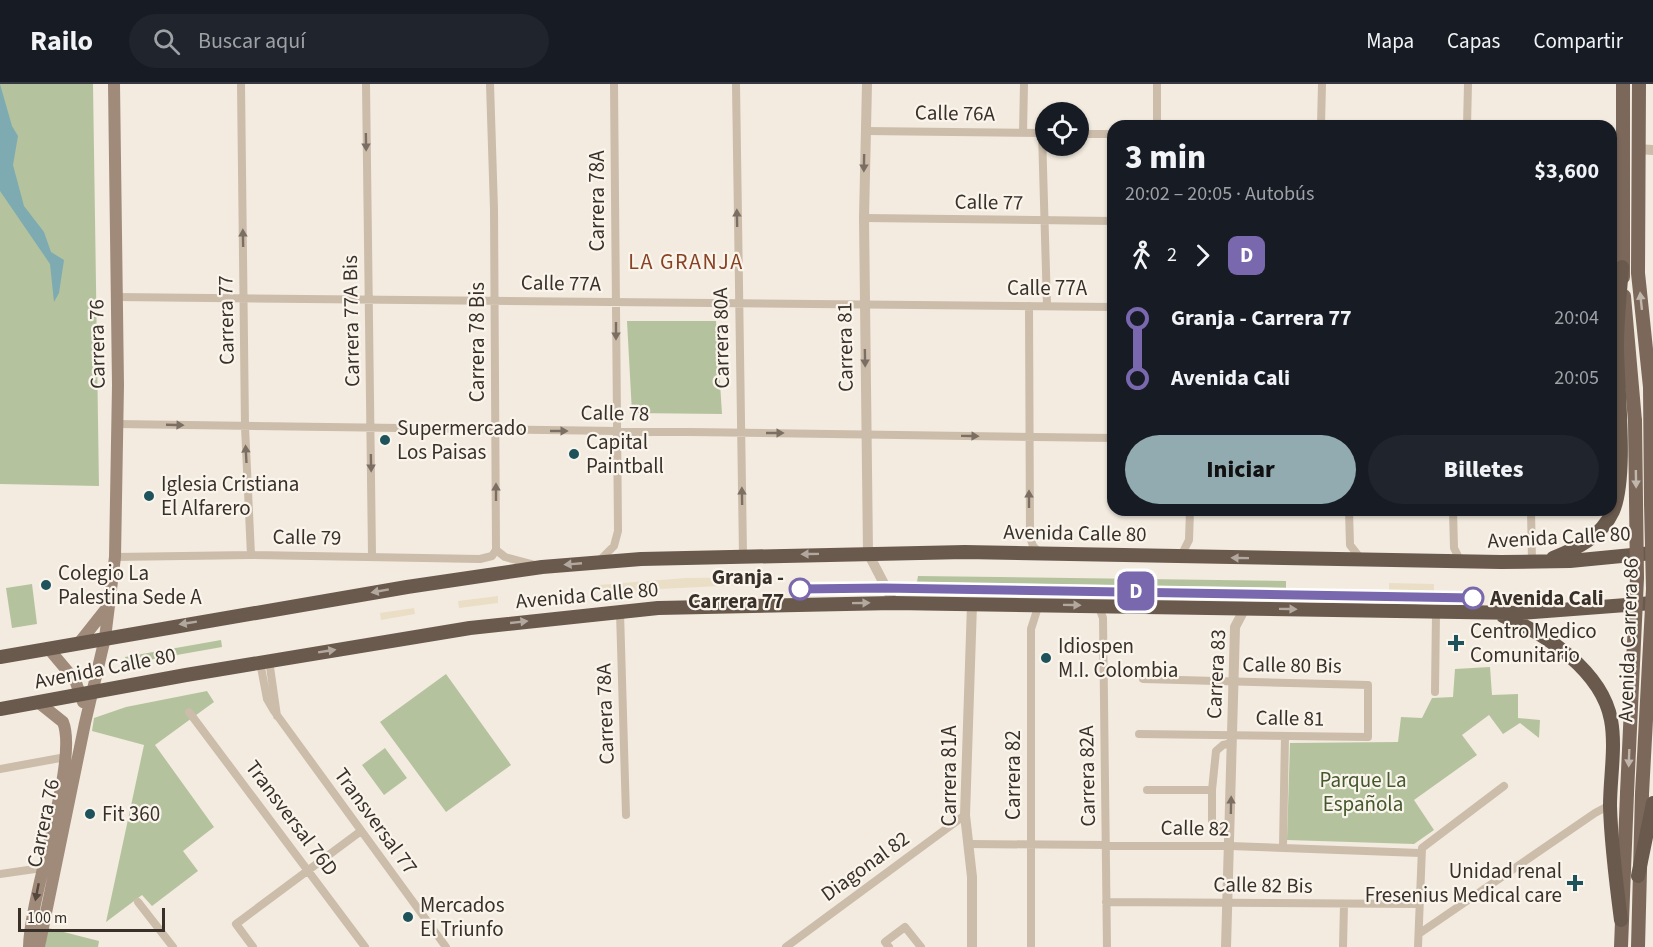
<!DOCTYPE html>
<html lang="es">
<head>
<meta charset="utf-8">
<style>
	:root { --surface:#171b24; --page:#20242c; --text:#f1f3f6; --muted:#9ea1a6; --line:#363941; --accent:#92abb1 }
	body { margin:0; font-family:"Source Sans 3",sans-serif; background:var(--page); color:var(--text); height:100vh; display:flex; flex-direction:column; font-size:22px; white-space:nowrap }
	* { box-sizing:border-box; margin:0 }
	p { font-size:20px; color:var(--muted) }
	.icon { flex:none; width:33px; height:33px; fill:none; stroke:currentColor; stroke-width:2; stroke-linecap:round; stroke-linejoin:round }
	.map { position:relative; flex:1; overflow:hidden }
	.panel { position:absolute; left:1107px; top:36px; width:510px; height:396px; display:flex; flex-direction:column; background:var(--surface); border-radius:18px; box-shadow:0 2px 4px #0004 }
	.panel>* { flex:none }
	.badge { padding:0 12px; border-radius:9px; font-size:21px; line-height:39px }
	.buttons { position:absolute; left:1035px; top:18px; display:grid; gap:12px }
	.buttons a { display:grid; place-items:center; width:54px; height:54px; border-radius:50%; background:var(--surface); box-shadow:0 2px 4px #0004; font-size:30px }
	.scale { position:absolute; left:18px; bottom:15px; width:147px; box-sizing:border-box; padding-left:6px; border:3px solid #39302a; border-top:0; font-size:16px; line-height:21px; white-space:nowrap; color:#39302a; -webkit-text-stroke:4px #faf5ec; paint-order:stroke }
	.map>.badge { position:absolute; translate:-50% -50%; box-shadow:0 0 0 3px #fff }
	.legs { display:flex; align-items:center; gap:9px; height:66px; padding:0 18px; font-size:20px }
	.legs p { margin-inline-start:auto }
	.head { display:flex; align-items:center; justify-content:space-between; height:102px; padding:0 18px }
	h1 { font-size:33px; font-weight:800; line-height:45px }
	.button { display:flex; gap:12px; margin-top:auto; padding:12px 18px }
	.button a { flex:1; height:69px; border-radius:36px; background:var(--accent); color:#111; font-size:24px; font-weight:800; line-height:69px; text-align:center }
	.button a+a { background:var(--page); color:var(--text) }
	ul { padding:0 18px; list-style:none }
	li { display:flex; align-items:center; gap:21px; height:60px; font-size:22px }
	li i { display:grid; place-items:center; width:9px; height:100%; margin:0 8px; background:currentColor }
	li i::after { content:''; width:15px; height:15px; margin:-8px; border:4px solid; border-radius:50%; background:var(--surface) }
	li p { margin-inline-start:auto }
	li:first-child i { background:linear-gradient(#0000 50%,currentColor 0) }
	li:last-child i { background:linear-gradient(currentColor 50%,#0000 0) }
	header { display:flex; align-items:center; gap:36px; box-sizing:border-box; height:84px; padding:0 30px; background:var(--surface); border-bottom:2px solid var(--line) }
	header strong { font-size:28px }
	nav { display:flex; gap:33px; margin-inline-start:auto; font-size:21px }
	.search { width:420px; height:54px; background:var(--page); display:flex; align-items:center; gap:15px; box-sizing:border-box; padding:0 21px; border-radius:33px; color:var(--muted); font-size:22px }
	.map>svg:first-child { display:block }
</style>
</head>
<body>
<header>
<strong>Railo</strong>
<div class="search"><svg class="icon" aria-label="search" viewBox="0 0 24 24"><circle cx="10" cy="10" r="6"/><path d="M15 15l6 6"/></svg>Buscar aquí</div>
<nav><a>Mapa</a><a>Capas</a><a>Compartir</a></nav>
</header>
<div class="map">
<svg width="1653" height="863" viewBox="0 0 1653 863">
	<rect width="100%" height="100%" fill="#f3ebdf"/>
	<!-- green -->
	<path fill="#b4c39e" d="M 0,0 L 93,0 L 99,402 L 0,400 Z
		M 627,237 L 716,237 L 722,330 L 632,329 Z
		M 918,492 L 1286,497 L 1286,504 L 917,498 Z
		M 32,500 L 37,540 L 12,544 L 6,504 Z
		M 221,556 L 222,563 L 126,580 L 125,573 Z
		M 1490,583 L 1492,611 L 1518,610 L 1518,634 L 1540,636 L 1539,654 L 1520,639 L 1503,650 L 1489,631 L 1462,651 L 1477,671 L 1414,716 L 1434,746 L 1414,760 L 1287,756 L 1290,659 L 1398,658 L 1401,633 L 1422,634 L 1432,614 L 1453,613 L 1455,585 Z
		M 446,590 L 511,681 L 446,728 L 380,638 Z
		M 207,607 L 214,618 L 155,661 L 214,743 L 183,767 L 198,787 L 152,822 L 142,811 L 106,838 L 144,661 L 92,647 L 94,634 L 126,623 Z
		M 385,664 L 407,694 L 384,711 L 362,681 Z
		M 48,844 L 99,857 L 98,863 L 45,863 Z"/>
	<!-- plaza -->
	<path fill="#ebdec6" d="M 762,493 L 762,500 L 599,508 L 599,501 L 685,494 Z
		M 1389,499 L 1434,500 L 1434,507 L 1389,506 Z
		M 498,512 L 498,519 L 459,524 L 458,517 Z
		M 414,524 L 415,530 L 381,536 L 380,529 Z"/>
	<!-- water -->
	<path fill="#7dabb1" d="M 0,0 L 12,42 L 18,52 L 13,81 L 24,122 L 44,148 L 51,168 L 64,176 L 59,209 L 54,218 L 50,180 L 0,107 Z"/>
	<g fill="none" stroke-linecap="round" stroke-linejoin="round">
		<!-- minor -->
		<path stroke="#ccbcaa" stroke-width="8" d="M 241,0 L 245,343 L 251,471
			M 366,0 L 372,472
			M 490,0 L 494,125 L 496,466
			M 736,0 L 743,471
			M 1157,0 L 1157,42
			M 1321,42 L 1322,0
			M 1467,42 L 1468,0
			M 865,47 L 1046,49
			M 1023,49 L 1024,0
			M 1042,49 L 1047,222
			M 1078,50 L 1113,50
			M 864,134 L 1113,137
			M 116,213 L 1113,223
			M 1029,222 L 1030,453 L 1033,462 L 1040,469
			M 117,340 L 1113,354
			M 1349,426 L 1350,461 L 1361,475
			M 1453,426 L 1454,464 L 1461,478
			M 1531,426 L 1532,478
			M 496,466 L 505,473 L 539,482
			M 1181,472 L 1189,456 L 1190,426
			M 115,473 L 251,471 L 480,475 L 492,472 L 496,466
			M 598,478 L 614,462 L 618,447 L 614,0
			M 1098,521 L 1103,534 L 1107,863
			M 620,528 L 626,731
			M 269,576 L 277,632
			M 260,578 L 267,615 L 274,627 L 446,863
			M 1435,608 L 1436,528
			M 189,628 L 365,863
			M 1139,650 L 1368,653 L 1368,601 L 1143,595
			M 0,685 L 66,673
			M 1147,706 L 1212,706
			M 1230,747 L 1219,743 L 1212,737 L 1212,706 L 1216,667 L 1223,661 L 1232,659
			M 969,760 L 1230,762 L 1420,769
			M 1283,763 L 1285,652
			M 0,790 L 42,784
			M 138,818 L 173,863
			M 1106,818 L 1418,820
			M 1420,849 L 1595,729 L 1610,721
			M 253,863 L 236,840 L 361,747
			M 786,863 L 965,731
			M 889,863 L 885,858 L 905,843 L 921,863
			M 1031,863 L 1031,545 L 1039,520
			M 1343,863 L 1344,820
			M 1418,863 L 1422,764 L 1504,702"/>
		<!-- tertiary -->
		<path stroke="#ccbcaa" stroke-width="10" d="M 867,0 L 864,134 L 868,469 L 894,519
			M 1637,65 L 1653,66
			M 972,520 L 965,731 L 972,793 L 972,863
			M 1226,863 L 1235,543 L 1245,524"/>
		<!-- secondary -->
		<path stroke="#a08b7b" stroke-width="12" d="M 79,559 L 106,525
			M 48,564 L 75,596 L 83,618
			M 29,863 C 30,810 79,677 63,638 L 38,618
			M 39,863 L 85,639 L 105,554 L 115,473 L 118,301 L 114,0"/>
		<!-- primary -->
		<path stroke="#7b685b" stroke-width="14" d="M 1639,0 L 1638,189 L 1650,303 L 1651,419
			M 1623,193 L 1623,0
			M 1624,212 L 1635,337
			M 1621,863 L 1627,709
			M 1638,863 L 1642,710"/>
		<!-- trunk -->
		<path stroke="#6a5a4e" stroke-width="14" d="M 1553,474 C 1578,464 1601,453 1613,427 C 1628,392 1617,302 1617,262 C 1617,236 1620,209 1622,183
			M 1503,532 C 1545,549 1602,587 1611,636 C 1616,663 1610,694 1610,722 C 1611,760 1616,798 1621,836
			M 0,573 L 407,503 L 542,483 L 641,475 L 965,468 L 1501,478 L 1570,477 L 1653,469
			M 0,625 L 186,591 L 470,544 L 658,524 L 894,519 L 1522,529 L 1653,519
			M 1638,792 L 1653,719"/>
		<!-- primary-bridge -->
		<path stroke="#7b685b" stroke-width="14" d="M 1627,709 L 1637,494 L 1635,337
			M 1642,710 L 1653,505 L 1651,419"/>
	</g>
	<!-- one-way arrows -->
	<defs><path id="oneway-solid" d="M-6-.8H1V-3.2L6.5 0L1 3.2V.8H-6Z" transform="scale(1.5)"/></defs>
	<g fill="#7b6f64">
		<use href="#oneway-solid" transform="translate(366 58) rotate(89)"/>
		<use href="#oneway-solid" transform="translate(864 79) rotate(91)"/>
		<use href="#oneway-solid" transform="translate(737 134) rotate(-91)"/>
		<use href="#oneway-solid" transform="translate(243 154) rotate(-91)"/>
		<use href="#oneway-solid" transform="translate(616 247) rotate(90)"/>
		<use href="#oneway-solid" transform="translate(865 274) rotate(89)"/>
		<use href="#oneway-solid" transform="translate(175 341) rotate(2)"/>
		<use href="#oneway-solid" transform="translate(559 347)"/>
		<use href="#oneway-solid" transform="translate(775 349)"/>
		<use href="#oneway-solid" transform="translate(970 352) rotate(1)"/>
		<use href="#oneway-solid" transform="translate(246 370) rotate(-93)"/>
		<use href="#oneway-solid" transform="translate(371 379) rotate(89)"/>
		<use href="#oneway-solid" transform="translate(496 408) rotate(-90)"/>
		<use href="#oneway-solid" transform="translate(742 412) rotate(-91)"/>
		<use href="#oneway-solid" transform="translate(1029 415) rotate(-90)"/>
		<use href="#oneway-solid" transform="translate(1231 721) rotate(-89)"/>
	</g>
	<g fill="#c1b6ab">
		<use href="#oneway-solid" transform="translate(1641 217) rotate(-96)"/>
		<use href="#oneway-solid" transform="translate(1636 395) rotate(89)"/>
		<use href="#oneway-solid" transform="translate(1629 674) rotate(92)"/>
	</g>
	<g fill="#b2a89d">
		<use href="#oneway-solid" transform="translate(810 470) rotate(179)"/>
		<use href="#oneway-solid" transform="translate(1240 474) rotate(-179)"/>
		<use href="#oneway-solid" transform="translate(573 480) rotate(175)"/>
		<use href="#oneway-solid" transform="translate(380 507) rotate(170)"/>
		<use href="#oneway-solid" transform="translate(861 519) rotate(-1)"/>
		<use href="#oneway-solid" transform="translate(1072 521) rotate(1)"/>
		<use href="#oneway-solid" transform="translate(1288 525) rotate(1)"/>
		<use href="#oneway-solid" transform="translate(519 538) rotate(-6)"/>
		<use href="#oneway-solid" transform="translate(188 539) rotate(171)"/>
		<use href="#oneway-solid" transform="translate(327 567) rotate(-9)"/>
	</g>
	<use fill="#53473e" href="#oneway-solid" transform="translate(37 808) rotate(101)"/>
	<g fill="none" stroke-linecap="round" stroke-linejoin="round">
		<defs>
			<path id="line-1" d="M 800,505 L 884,504 L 1473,514"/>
		</defs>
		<!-- line-1 casing -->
		<use href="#line-1" stroke="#fff" stroke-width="14"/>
		<!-- line-1 -->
		<use href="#line-1" stroke="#7968ae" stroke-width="9"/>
	</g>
	<!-- markers -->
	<g fill="#1e535c" stroke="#faf5ec" stroke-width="2">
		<circle cx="385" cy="356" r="6"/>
		<circle cx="574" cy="370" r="6"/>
		<circle cx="149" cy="412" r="6"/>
		<circle cx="46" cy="501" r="6"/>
		<path d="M1453 550h6v6h6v6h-6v6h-6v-6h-6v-6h6z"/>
		<circle cx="1046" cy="574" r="6"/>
		<circle cx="90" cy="730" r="6"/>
		<path d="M1572 790h6v6h6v6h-6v6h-6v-6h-6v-6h6z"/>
		<circle cx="408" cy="833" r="6"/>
	</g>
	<g fill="#fff" stroke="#7968ae" stroke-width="3">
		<circle cx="800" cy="505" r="10"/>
		<circle cx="1473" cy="514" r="10"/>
	</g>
	<g text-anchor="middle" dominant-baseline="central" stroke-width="4.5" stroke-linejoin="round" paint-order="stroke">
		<!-- street labels -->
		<g font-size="21" fill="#39302a" stroke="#faf5ec">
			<text transform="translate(955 29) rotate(1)">Calle 76A</text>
			<text transform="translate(597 117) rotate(-90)">Carrera 78A</text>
			<text transform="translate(989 118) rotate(1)">Calle 77</text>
			<text transform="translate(561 199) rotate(1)">Calle 77A</text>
			<text x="1047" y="204">Calle 77A</text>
			<text transform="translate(226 236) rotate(-91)">Carrera 77</text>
			<text transform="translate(351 237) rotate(-91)">Carrera 77A Bis</text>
			<text transform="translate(721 254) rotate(-91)">Carrera 80A</text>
			<text transform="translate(477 258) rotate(-90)">Carrera 78 Bis</text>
			<text transform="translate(97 260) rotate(-91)">Carrera 76</text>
			<text transform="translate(845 263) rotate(-91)">Carrera 81</text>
			<text transform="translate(615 329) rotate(1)">Calle 78</text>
			<text transform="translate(1075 449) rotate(1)">Avenida Calle 80</text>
			<text transform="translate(307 453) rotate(1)">Calle 79</text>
			<text transform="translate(1559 453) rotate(-3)">Avenida Calle 80</text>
			<text transform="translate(587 511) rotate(-5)">Avenida Calle 80</text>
			<text transform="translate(1628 556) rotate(-88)">Avenida Carrera 86</text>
			<text transform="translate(1292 581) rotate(1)">Calle 80 Bis</text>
			<text transform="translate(105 584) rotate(-11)">Avenida Calle 80</text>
			<text transform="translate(1216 590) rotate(-87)">Carrera 83</text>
			<text transform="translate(605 630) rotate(-92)">Carrera 78A</text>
			<text transform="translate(1290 634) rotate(1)">Calle 81</text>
			<text transform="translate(1013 691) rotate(-90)">Carrera 82</text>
			<text transform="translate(949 692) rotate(-90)">Carrera 81A</text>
			<text transform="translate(1087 692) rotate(-91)">Carrera 82A</text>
			<text transform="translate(292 734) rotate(53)">Transversal 76D</text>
			<text transform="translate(376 737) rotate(54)">Transversal 77</text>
			<text transform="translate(43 739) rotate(-78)">Carrera 76</text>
			<text transform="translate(1195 744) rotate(1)">Calle 82</text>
			<text transform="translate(865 782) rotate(-36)">Diagonal 82</text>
			<text transform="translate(1263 801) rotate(1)">Calle 82 Bis</text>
		</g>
		<!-- poi labels -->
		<g font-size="21" fill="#39302a" stroke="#faf5ec" text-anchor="start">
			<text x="397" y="344">Supermercado<tspan x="397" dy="24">Los Paisas</tspan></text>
			<text x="586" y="358">Capital<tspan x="586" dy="24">Paintball</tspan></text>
			<text x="161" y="400">Iglesia Cristiana<tspan x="161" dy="24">El Alfarero</tspan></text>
			<text x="58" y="489">Colegio La<tspan x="58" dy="24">Palestina Sede A</tspan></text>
			<text x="1470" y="547">Centro Medico<tspan x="1470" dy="24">Comunitario</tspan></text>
			<text x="1058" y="562">Idiospen<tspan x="1058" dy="24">M.I. Colombia</tspan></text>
			<text x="102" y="730">Fit 360</text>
			<text x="1562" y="787" text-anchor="end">Unidad renal<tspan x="1562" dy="24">Fresenius Medical care</tspan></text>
			<text x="420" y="821">Mercados<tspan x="420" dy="24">El Triunfo</tspan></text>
		</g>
		<!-- stop labels -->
		<g font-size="21" font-weight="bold" fill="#39302a" stroke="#faf5ec" text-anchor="end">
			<text x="784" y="493">Granja -<tspan x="784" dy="24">Carrera 77</tspan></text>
			<text x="1490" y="514" text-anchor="start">Avenida Cali</text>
		</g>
		<!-- park labels -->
		<g font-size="21" fill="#45582d" stroke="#faf5ec">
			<text x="1363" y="696">Parque La<tspan x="1363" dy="24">Española</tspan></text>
		</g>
		<!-- neighbourhood labels -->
		<g font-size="22" letter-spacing="1.5" fill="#894222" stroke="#faf5ec">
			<text x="686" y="178">LA GRANJA</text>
		</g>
	</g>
</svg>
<div class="buttons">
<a><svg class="icon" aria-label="locate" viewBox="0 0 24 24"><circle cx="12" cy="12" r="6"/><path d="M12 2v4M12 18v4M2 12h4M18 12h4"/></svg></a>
</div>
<div class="scale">100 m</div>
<b class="badge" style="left:1136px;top:507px;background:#7968ae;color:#fff">D</b>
<section class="panel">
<div class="head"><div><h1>3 min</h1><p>20:02 – 20:05 · Autobús</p></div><b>$3,600</b></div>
<div class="legs"><svg class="icon" aria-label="walk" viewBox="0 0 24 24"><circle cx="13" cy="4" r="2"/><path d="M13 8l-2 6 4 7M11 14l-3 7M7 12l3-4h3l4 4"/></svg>2<svg class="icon" aria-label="forward" viewBox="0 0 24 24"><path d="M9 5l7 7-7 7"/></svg><b class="badge" style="background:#7968ae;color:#fff">D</b></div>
<ul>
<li><i style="color:#7968ae"></i><b>Granja - Carrera 77</b><p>20:04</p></li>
<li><i style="color:#7968ae"></i><b>Avenida Cali</b><p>20:05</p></li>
</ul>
<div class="button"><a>Iniciar</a><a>Billetes</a></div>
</section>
</div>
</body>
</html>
